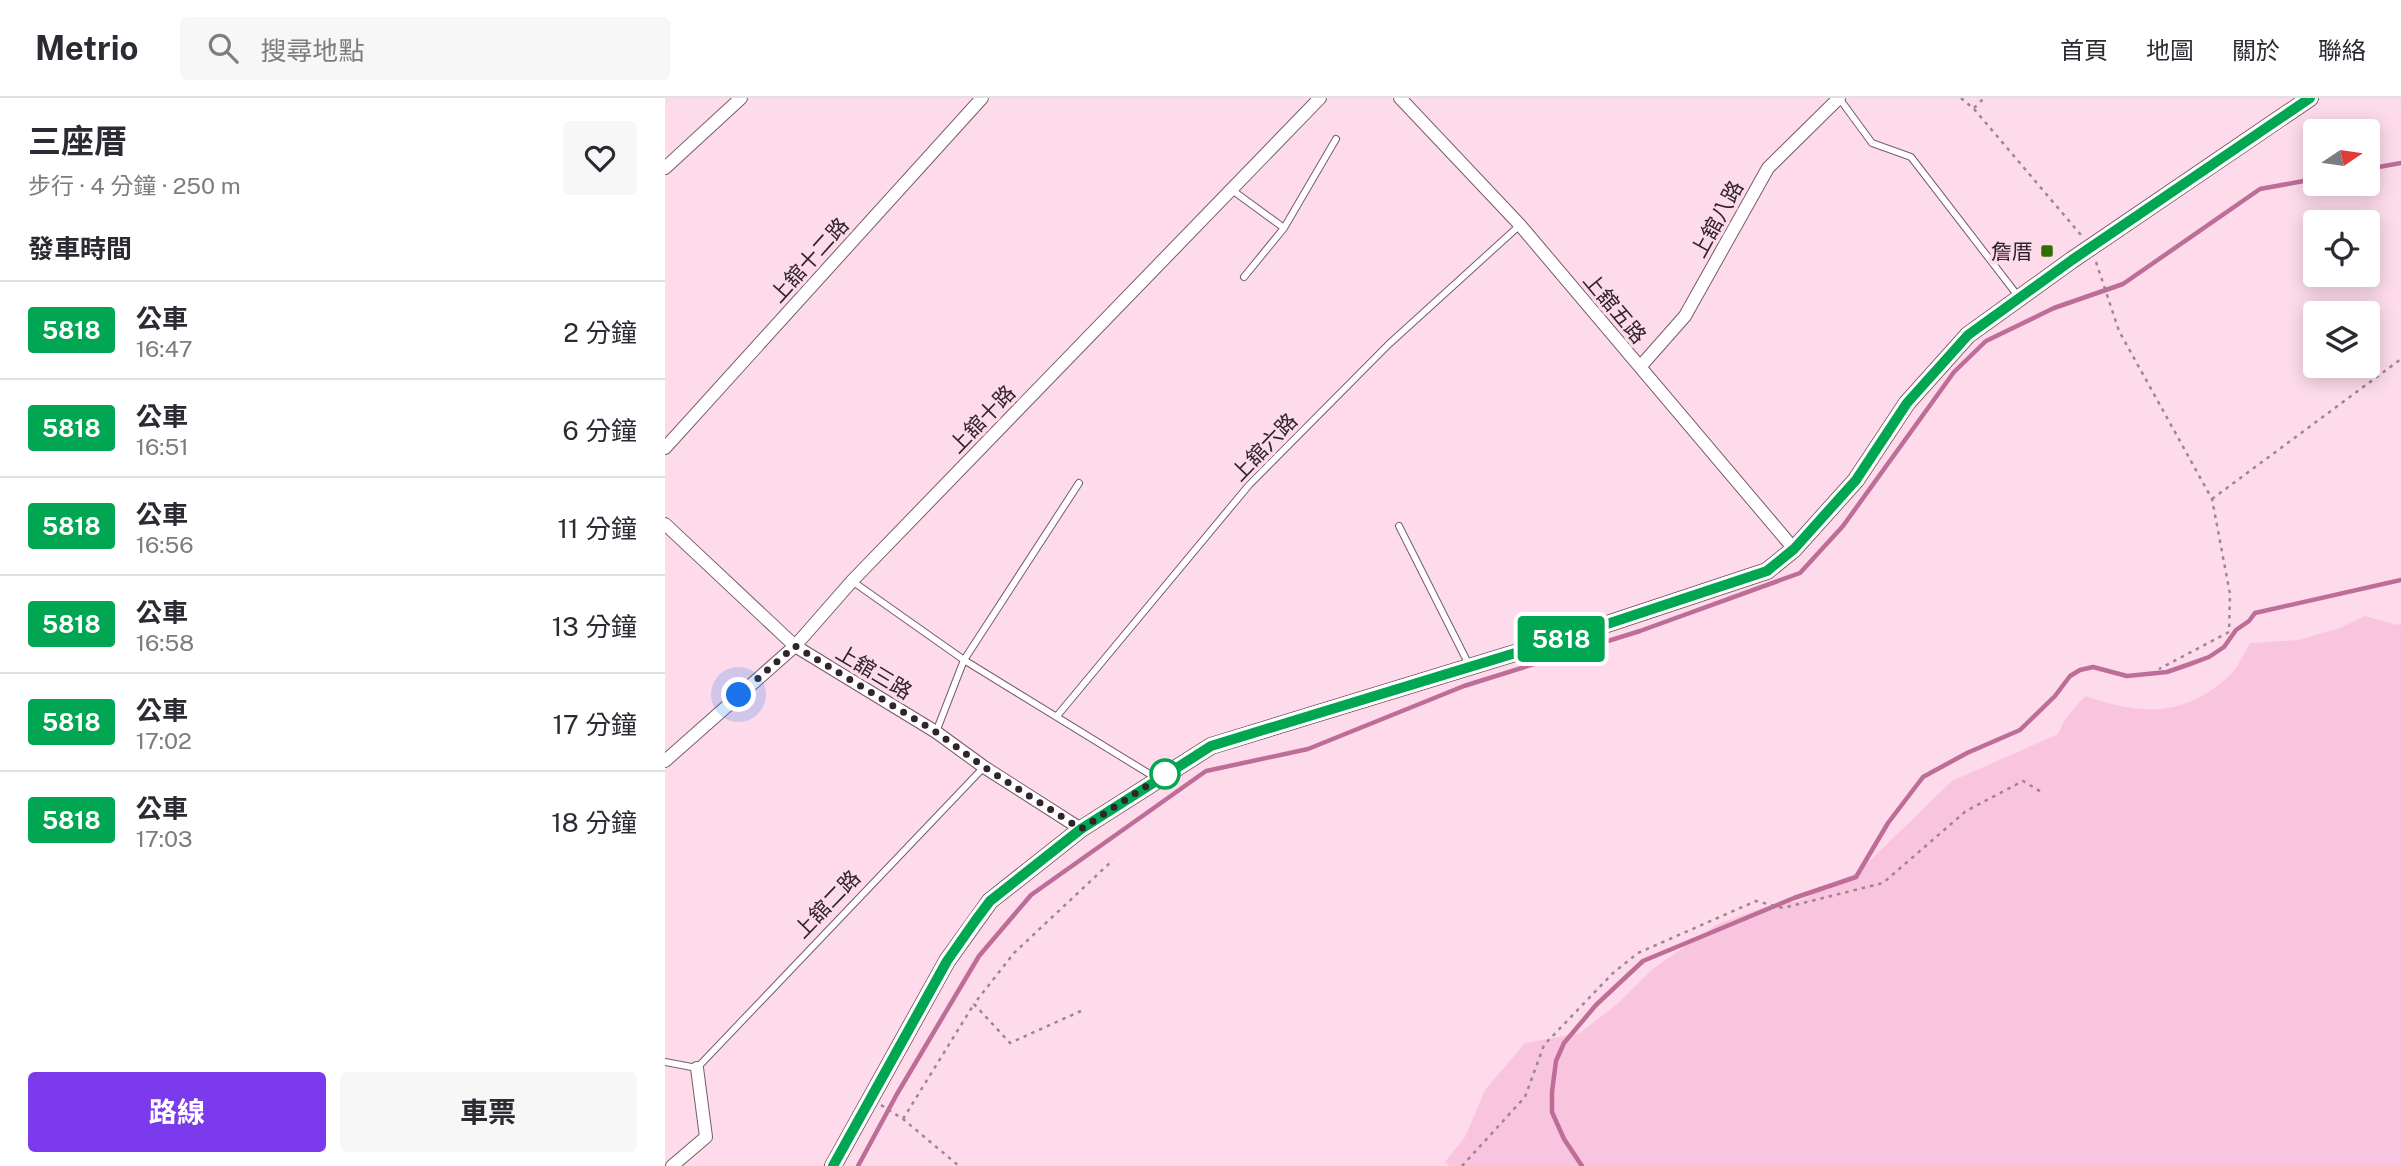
<!DOCTYPE html>
<html lang="zh-TW">
<head>
<meta charset="utf-8">
<style>
	:root { --surface:#fff; --page:#f7f7f7; --text:#2b2b33; --muted:#7c7c81; --line:#e1e1e2; --accent:#7c3aed }
	body { margin:0; font-family:"Public Sans","Noto Sans TC",sans-serif; background:var(--page); color:var(--text); height:100vh; display:flex; flex-direction:column; font-size:26px; white-space:nowrap }
	* { box-sizing:border-box; margin:0 }
	p { font-size:23px; color:var(--muted) }
	.icon { flex:none; width:38px; height:38px; fill:none; stroke:currentColor; stroke-width:2; stroke-linecap:round; stroke-linejoin:round }
	.map { position:relative; flex:1; overflow:hidden }
	.side { display:flex; flex-direction:column; background:var(--surface); width:665px }
	.side>* { flex:none }
	.badge { padding:0 14px; border-radius:5px; font-size:24px; line-height:46px }
	.needle { width:46px; rotate:77deg }
	.fabs { position:absolute; left:1638px; top:21px; display:grid; gap:14px }
	.fabs a { display:grid; place-items:center; width:77px; height:77px; border-radius:7px; background:var(--surface); box-shadow:0 4px 18px #0003; font-size:35px }
	.you { position:absolute; width:35px; height:35px; margin:-18px; border:5px solid #fff; border-radius:50%; background:#1a73e8; box-shadow:0 0 0 10px #1a73e833 }
	.map>.badge { position:absolute; translate:-50% -50%; box-shadow:0 0 0 4px #fff }
	h2 { padding:0 28px; font-size:26px; line-height:63px }
	.round { display:grid; place-items:center; flex:none; width:74px; height:74px; border-radius:7px; background:var(--page) }
	.overview { display:flex; align-items:center; justify-content:space-between; height:119px; padding:0 28px }
	h1 { font-size:33px; font-weight:700; line-height:52px }
	.button { display:flex; gap:14px; margin-top:auto; padding:14px 28px }
	.button a { flex:1; height:80px; border-radius:7px; background:var(--accent); color:#fff; font-size:28px; font-weight:700; line-height:80px; text-align:center }
	.button a+a { background:var(--page); color:var(--text) }
	ul { padding:0; list-style:none }
	li { display:flex; align-items:center; gap:21px; height:98px; padding:0 28px; border-top:2px solid var(--line) }
	li div { flex:1 }
	li b { display:block; font-size:26px }
	li em { font-style:normal }
	li .badge { min-width:77px; font-weight:700; text-align:center }
	header { display:flex; align-items:center; gap:42px; box-sizing:border-box; height:98px; padding:0 35px; background:var(--surface); border-bottom:2px solid var(--line) }
	header strong { font-size:33px }
	nav { display:flex; gap:38px; margin-inline-start:auto; font-size:24px }
	.search { width:490px; height:63px; background:var(--page); display:flex; align-items:center; gap:18px; box-sizing:border-box; padding:0 24px; border-radius:7px; color:var(--muted); font-size:26px }
	main { display:flex; flex:1; min-height:0 }
	.map>svg:first-child { display:block }
</style>
</head>
<body>
<header>
<strong>Metrio</strong>
<div class="search"><svg class="icon" aria-label="search" viewBox="0 0 24 24"><circle cx="10" cy="10" r="6"/><path d="M15 15l6 6"/></svg>搜尋地點</div>
<nav><a>首頁</a><a>地圖</a><a>關於</a><a>聯絡</a></nav>
</header>
<main>
<section class="side">
<div class="overview"><div><h1>三座厝</h1><p>步行 · 4 分鐘 · 250 m</p></div><a class="round"><svg class="icon" aria-label="heart" viewBox="0 0 24 24"><path d="M12 20l-8-8c-3-5 5-10 8-4 3-6 11-1 8 4z"/></svg></a></div>
<h2>發車時間</h2>
<ul>
<li><span class="badge" style="background:#00a651;color:#fff">5818</span><div><b>公車</b><p>16:47</p></div><em>2 分鐘</em></li>
<li><span class="badge" style="background:#00a651;color:#fff">5818</span><div><b>公車</b><p>16:51</p></div><em>6 分鐘</em></li>
<li><span class="badge" style="background:#00a651;color:#fff">5818</span><div><b>公車</b><p>16:56</p></div><em>11 分鐘</em></li>
<li><span class="badge" style="background:#00a651;color:#fff">5818</span><div><b>公車</b><p>16:58</p></div><em>13 分鐘</em></li>
<li><span class="badge" style="background:#00a651;color:#fff">5818</span><div><b>公車</b><p>17:02</p></div><em>17 分鐘</em></li>
<li><span class="badge" style="background:#00a651;color:#fff">5818</span><div><b>公車</b><p>17:03</p></div><em>18 分鐘</em></li>
</ul>
<div class="button"><a>路線</a><a>車票</a></div>
</section>
<div class="map">
<svg width="1736" height="1068" viewBox="0 0 1736 1068">
	<rect width="100%" height="100%" fill="#fddbeb"/>
	<!-- green -->
	<path fill="#f9c4de" d="M 1700,518 L 1732,527 L 1736,526 L 1736,1068 L 785,1068 L 780,1064 L 800,1039 L 820,992 L 860,945 L 915,935 L 951,907 L 989,870 L 1053,826 L 1108,806 L 1134,803 L 1193,774 L 1287,683 L 1393,636 L 1400,621 L 1420,598 C 1476,617 1518,620 1564,578 C 1573,570 1579,555 1585,545 L 1633,542 L 1675,530 Z"/>
	<g fill="none" stroke-linecap="round" stroke-linejoin="round">
		<!-- stream -->
		<path stroke="#be6c98" stroke-width="4.5" d="M 1703,71 L 1736,65
			M 193,1068 L 232,996 L 314,858 L 366,797 L 541,673 L 643,651 L 799,588 L 975,533 L 1135,475 L 1178,428 L 1289,274 L 1321,243 L 1389,210 L 1458,186 L 1595,91 L 1650,81
			M 917,1068 L 899,1041 L 887,1014 L 887,994 L 891,963 L 899,945 L 931,907 L 978,863 L 1129,800 L 1191,779 L 1223,725 L 1258,679 L 1302,655 L 1355,632 L 1390,598 L 1405,578 L 1415,572 L 1428,569 L 1462,578 L 1502,574 L 1525,566 L 1544,559 L 1559,549 L 1571,532 L 1584,523 L 1590,515 L 1736,482"/>
		<defs>
			<path id="service" d="M 1174,0 L 1207,45 L 1246,59 L 1353,198
				M 567,92 L 619,130
				M 579,179 L 619,130 L 671,41
				M 734,428 L 804,567
				M 187,483 L 299,562 L 491,680
				M 392,618 L 584,387 L 724,246 L 855,127
				M 271,634 L 299,562 L 414,385
				M 0,964 L 32,970 L 319,669"/>
			<path id="minor" d="M 735,0 L 855,127 L 1129,451
				M 0,70 L 76,0
				M 975,269 L 1020,218 L 1103,70 L 1174,0
				M 0,350 L 317,0
				M 0,426 L 130,548 L 271,634 L 319,669 L 416,731
				M 0,663 L 130,548 L 187,483 L 655,0
				M 7,1068 L 41,1039 L 32,970"/>
			<path id="tertiary" d="M 168,1068 L 282,863 L 325,803 L 416,731 L 546,648 L 909,537 L 1102,473 L 1129,451 L 1191,382 L 1242,305 L 1303,237 L 1407,162 L 1645,0"/>
		</defs>
		<!-- service casing -->
		<use href="#service" stroke="#785c6a" stroke-width="8"/>
		<!-- minor casing -->
		<use href="#minor" stroke="#785c6a" stroke-width="14"/>
		<!-- tertiary casing -->
		<use href="#tertiary" stroke="#785c6a" stroke-width="18"/>
		<!-- path -->
		<path stroke="#9d8591" stroke-width="2.5" stroke-dasharray="3.5 5" stroke-linecap="butt" d="M 1296,0 L 1309,11 L 1416,137
			M 1309,10 L 1319,0
			M 1431,164 L 1454,233 L 1547,401 L 1565,496 L 1564,534 L 1494,571
			M 1547,401 L 1736,261
			M 416,913 L 345,945 L 309,906 L 349,855 L 448,762
			M 216,1007 L 238,1021 L 294,1068
			M 238,1021 L 309,906
			M 797,1068 L 860,999 L 879,947 L 948,875 L 973,855 L 1091,803 L 1118,810 L 1218,785 L 1301,713 L 1358,683 L 1378,695"/>
		<!-- service -->
		<use href="#service" stroke="#fff" stroke-width="6"/>
		<!-- minor -->
		<use href="#minor" stroke="#fff" stroke-width="12"/>
		<!-- tertiary -->
		<use href="#tertiary" stroke="#fff" stroke-width="16"/>
	</g>
	<g fill="none" stroke-linecap="round" stroke-linejoin="round">
		<defs>
			<path id="line" d="M 168,1068 L 282,863 L 310,823 L 325,803 L 416,731 L 546,648 L 909,537 L 1102,473 L 1129,451 L 1191,382 L 1242,305 L 1303,237 L 1407,162 L 1645,0"/>
		</defs>
		<!-- line casing -->
		<use href="#line" stroke="#fff" stroke-width="16"/>
		<!-- line -->
		<use href="#line" stroke="#00a651" stroke-width="10"/>
		<!-- walk -->
		<path stroke="#31242b" stroke-width="7" stroke-dasharray="0 12.6" d="M 74,597 L 130,548 L 271,634 L 319,669 L 416,731 L 500,676"/>
	</g>
	<!-- markers -->
	<rect fill="#2e6e02" stroke="#fddbeb" stroke-width="2.5" x="1375" y="146" width="14" height="14" rx="3.5"/>
	<circle fill="#fff" stroke="#00a651" stroke-width="3.5" cx="500" cy="676" r="14"/>
	<g text-anchor="middle" dominant-baseline="central" stroke-width="7" stroke-linejoin="round" paint-order="stroke">
		<!-- street labels -->
		<g font-size="21" fill="#31242b" stroke="#fddbeb">
			<text transform="translate(1052 121) rotate(-61)">上舘八路</text>
			<text transform="translate(144 162) rotate(-48)">上舘十二路</text>
			<text transform="translate(950 210) rotate(50)">上舘五路</text>
			<text transform="translate(317 321) rotate(-46)">上舘十路</text>
			<text transform="translate(599 349) rotate(-46)">上舘六路</text>
			<text transform="translate(209 574) rotate(31)">上舘三路</text>
			<text transform="translate(162 806) rotate(-46)">上舘二路</text>
		</g>
		<!-- poi labels -->
		<g font-size="21" fill="#31242b" stroke="#fddbeb" text-anchor="end">
			<text x="1368" y="153">詹厝</text>
		</g>
	</g>
</svg>
<div class="fabs">
<a><svg class="needle" viewBox="-14 -14 28 28"><path d="M0-13l5 13h-10z" fill="#e53935"/><path d="M0 13l5-13h-10z" fill="#7c7c81"/></svg></a>
<a><svg class="icon" aria-label="locate" viewBox="0 0 24 24"><circle cx="12" cy="12" r="6"/><path d="M12 2v4M12 18v4M2 12h4M18 12h4"/></svg></a>
<a><svg class="icon" aria-label="layers" viewBox="0 0 24 24"><path d="M12 4l9 5-9 5-9-5zM3 14l9 5 9-5"/></svg></a>
</div>
<div class="you" style="left:74px;top:597px"></div>
<b class="badge" style="left:896px;top:541px;background:#00a651;color:#fff">5818</b>
</div>
</main>
</body>
</html>
